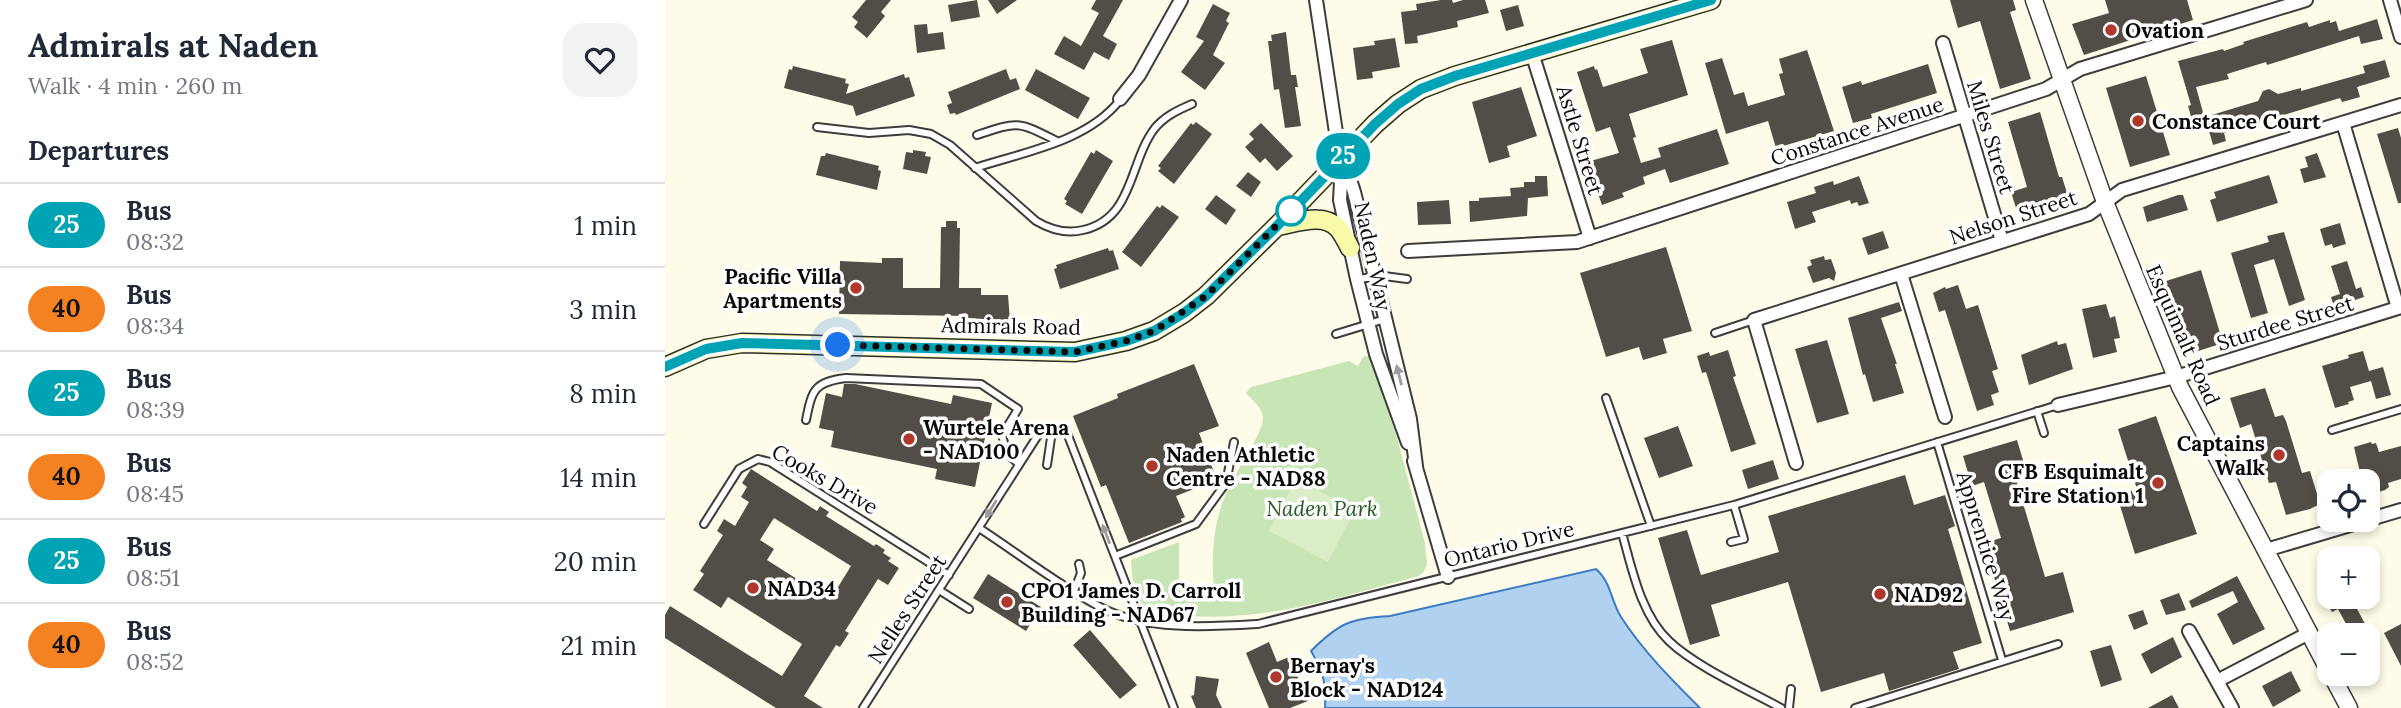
<!DOCTYPE html>
<html lang="en">
<head>
<meta charset="utf-8">
<style>
	:root { --surface:#fff; --page:#f2f2f3; --text:#1f2937; --muted:#747a83; --line:#e0e1e3 }
	body { margin:0; font-family:Lora,serif; background:var(--page); color:var(--text); height:100vh; display:flex; flex-direction:column; font-size:26px; white-space:nowrap }
	* { box-sizing:border-box; margin:0 }
	p { font-size:23px; color:var(--muted) }
	.icon { flex:none; width:38px; height:38px; fill:none; stroke:currentColor; stroke-width:2; stroke-linecap:round; stroke-linejoin:round }
	.map { position:relative; flex:1; overflow:hidden }
	.panel { display:flex; flex-direction:column; background:var(--surface); width:665px }
	.panel>* { flex:none }
	.badge { padding:0 14px; border-radius:23px; font-size:24px; line-height:46px }
	.buttons { position:absolute; left:1652px; top:469px; display:grid; gap:14px }
	.buttons a { display:grid; place-items:center; width:63px; height:63px; border-radius:14px; background:var(--surface); box-shadow:0 4px 10px #0003; font-size:35px }
	.you { position:absolute; width:35px; height:35px; margin:-18px; border:5px solid #fff; border-radius:50%; background:#1a73e8; box-shadow:0 0 0 10px #1a73e833 }
	.map>.badge { position:absolute; translate:-50% -50%; box-shadow:0 0 0 4px #fff }
	h2 { padding:0 28px; font-size:26px; line-height:63px }
	.round { display:grid; place-items:center; flex:none; width:74px; height:74px; border-radius:21px; background:var(--page) }
	.summary { display:flex; align-items:center; justify-content:space-between; height:119px; padding:0 28px }
	h1 { font-size:33px; font-weight:800; line-height:52px }
	ul { padding:0; list-style:none }
	li { display:flex; align-items:center; gap:21px; height:84px; padding:0 28px; border-top:2px solid var(--line) }
	li div { flex:1 }
	li b { display:block; font-size:26px }
	li em { font-style:normal }
	li .badge { min-width:77px; font-weight:700; text-align:center }
	main { display:flex; flex:1; min-height:0 }
	.map>svg:first-child { display:block }
</style>
</head>
<body>
<main>
<section class="panel">
<div class="summary"><div><h1>Admirals at Naden</h1><p>Walk · 4 min · 260 m</p></div><a class="round"><svg class="icon" aria-label="heart" viewBox="0 0 24 24"><path d="M12 20l-8-8c-3-5 5-10 8-4 3-6 11-1 8 4z"/></svg></a></div>
<h2>Departures</h2>
<ul>
<li><span class="badge" style="background:#00a3b4;color:#fff">25</span><div><b>Bus</b><p>08:32</p></div><em>1 min</em></li>
<li><span class="badge" style="background:#f58220;color:#111">40</span><div><b>Bus</b><p>08:34</p></div><em>3 min</em></li>
<li><span class="badge" style="background:#00a3b4;color:#fff">25</span><div><b>Bus</b><p>08:39</p></div><em>8 min</em></li>
<li><span class="badge" style="background:#f58220;color:#111">40</span><div><b>Bus</b><p>08:45</p></div><em>14 min</em></li>
<li><span class="badge" style="background:#00a3b4;color:#fff">25</span><div><b>Bus</b><p>08:51</p></div><em>20 min</em></li>
<li><span class="badge" style="background:#f58220;color:#111">40</span><div><b>Bus</b><p>08:52</p></div><em>21 min</em></li>
</ul>
</section>
<div class="map">
<svg width="1736" height="708" viewBox="0 0 1736 708">
	<rect width="100%" height="100%" fill="#fefce8"/>
	<!-- green -->
	<path fill="#c8e5b5" d="M 704,355 L 732,438 L 760,543 L 762,565 L 758,573 L 753,576 C 660,601 575,631 478,609 L 467,577 L 466,560 L 514,542 L 514,587 L 549,591 C 546,557 548,522 562,491 C 569,475 598,432 598,419 C 598,408 588,401 581,393 L 586,387 L 684,361 L 693,366 L 698,357 Z"/>
	<!-- pitch -->
	<path fill="#daedc7" d="M 631,479 L 690,510 L 663,562 L 604,531 Z"/>
	<!-- water -->
	<path fill="#b1d1f1" stroke="#3d7cc3" stroke-width="2" d="M 931,569 C 946,582 946,601 956,617 C 978,651 1006,679 1035,708 L 660,708 C 661,683 659,673 646,651 C 674,623 686,618 725,616 Z"/>
	<!-- building -->
	<path fill="#524d47" fill-rule="evenodd" d="M 201,0 L 226,0 L 216,12 L 220,16 L 202,38 L 189,27 L 193,22 L 187,17 Z
		M 312,0 L 315,17 L 286,22 L 283,5 Z
		M 323,0 L 352,0 L 332,14 Z
		M 431,0 L 458,0 L 438,36 L 452,44 L 444,60 L 429,52 L 419,70 L 389,54 L 399,36 L 416,46 L 434,13 L 426,9 Z
		M 776,0 L 787,0 L 788,3 L 798,0 L 820,0 L 824,13 L 792,21 L 793,27 L 752,36 L 753,43 L 740,44 L 736,12 L 752,10 L 751,4 Z
		M 1285,0 L 1348,0 L 1351,10 L 1345,12 L 1366,79 L 1335,89 L 1315,21 L 1293,28 Z
		M 1440,0 L 1522,0 L 1528,20 L 1419,55 L 1407,24 L 1444,13 Z
		M 548,4 L 565,13 L 561,21 L 564,23 L 548,55 L 560,63 L 540,90 L 516,72 L 539,41 L 531,37 Z
		M 853,5 L 859,26 L 841,31 L 835,10 Z
		M 1712,19 L 1718,39 L 1696,44 L 1694,36 L 1602,65 L 1601,62 L 1562,74 L 1564,79 L 1531,87 L 1539,116 L 1527,120 L 1523,106 L 1526,105 L 1513,61 L 1558,49 L 1559,51 L 1579,44 L 1578,42 L 1642,22 L 1644,27 L 1665,20 L 1665,23 L 1671,21 L 1674,31 Z
		M 262,24 L 263,34 L 278,32 L 280,49 L 252,53 L 249,25 Z
		M 621,32 L 626,75 L 631,75 L 633,87 L 630,87 L 636,126 L 620,128 L 614,89 L 609,90 L 603,41 L 607,41 L 606,35 Z
		M 730,38 L 735,67 L 707,72 L 708,78 L 692,80 L 688,48 L 710,45 L 709,41 Z
		M 1007,40 L 1023,95 L 964,114 L 971,137 L 968,138 L 976,163 L 996,157 L 993,148 L 1052,129 L 1064,164 L 1005,183 L 1000,169 L 978,177 L 980,184 L 957,193 L 959,197 L 937,205 L 922,162 L 954,153 L 945,127 L 931,132 L 912,72 L 929,66 L 930,70 L 932,69 L 938,87 L 983,73 L 975,49 Z
		M 1142,50 L 1169,131 L 1111,148 L 1103,121 L 1061,134 L 1040,63 L 1057,58 L 1069,95 L 1079,92 L 1083,106 L 1120,95 L 1114,74 L 1118,73 L 1114,59 Z
		M 1720,60 L 1725,77 L 1692,87 L 1695,97 L 1677,102 L 1675,98 L 1559,133 L 1561,141 L 1548,145 L 1540,117 L 1593,101 L 1598,91 L 1604,89 L 1613,94 L 1636,88 L 1636,91 L 1700,73 L 1698,66 Z
		M 1263,64 L 1272,93 L 1206,114 L 1207,118 L 1188,123 L 1177,87 L 1196,81 L 1197,85 Z
		M 128,66 L 181,79 L 180,83 L 184,84 L 181,94 L 239,74 L 240,78 L 244,77 L 250,96 L 191,116 L 188,106 L 119,88 L 124,69 L 127,70 Z
		M 341,69 L 345,80 L 351,78 L 355,89 L 291,115 L 290,113 L 285,114 L 282,105 L 287,103 L 283,92 Z
		M 371,69 L 425,98 L 413,119 L 360,90 Z
		M 1481,76 L 1505,155 L 1465,167 L 1441,88 Z
		M 856,87 L 872,136 L 842,146 L 845,157 L 824,163 L 807,102 Z
		M 1375,112 L 1394,177 L 1397,177 L 1402,193 L 1397,194 L 1398,197 L 1352,211 L 1346,192 L 1362,187 L 1343,122 Z
		M 531,122 L 547,134 L 509,184 L 493,171 L 496,168 L 493,166 L 526,123 L 528,125 Z
		M 596,123 L 628,156 L 612,171 L 600,158 L 595,163 L 580,147 L 589,139 L 584,134 Z
		M 1733,128 L 1736,138 L 1736,203 L 1733,203 L 1712,134 Z
		M 248,150 L 261,152 L 260,156 L 266,157 L 262,174 L 238,169 L 241,152 L 248,153 Z
		M 431,150 L 448,161 L 417,214 L 400,204 L 402,201 L 399,199 L 426,152 L 429,154 Z
		M 161,153 L 214,166 L 213,170 L 216,171 L 212,190 L 151,175 L 156,156 L 160,156 Z
		M 1652,153 L 1661,177 L 1639,183 L 1635,169 L 1643,167 L 1640,157 Z
		M 583,172 L 596,182 L 586,197 L 571,186 Z
		M 1604,175 L 1613,203 L 1552,222 L 1545,200 L 1551,198 L 1549,192 Z
		M 870,176 L 882,176 L 883,196 L 863,198 L 862,216 L 805,222 L 804,201 L 814,201 L 814,198 L 846,196 L 845,188 L 859,187 L 859,182 L 870,182 Z
		M 1194,176 L 1204,203 L 1194,206 L 1192,202 L 1186,204 L 1185,200 L 1147,212 L 1151,222 L 1130,229 L 1122,202 L 1151,193 L 1149,187 L 1168,181 L 1169,185 Z
		M 551,195 L 571,210 L 561,225 L 540,209 Z
		M 1513,195 L 1518,195 L 1523,210 L 1482,222 L 1478,207 Z
		M 784,200 L 786,224 L 753,225 L 752,202 Z
		M 497,205 L 514,217 L 476,267 L 457,252 L 492,206 L 495,208 Z
		M 281,221 L 292,221 L 292,228 L 295,228 L 294,288 L 316,288 L 316,295 L 343,295 L 345,321 L 303,318 L 303,316 L 174,314 L 175,261 L 217,263 L 217,258 L 238,258 L 238,288 L 275,288 L 276,227 L 281,227 Z
		M 1675,223 L 1681,244 L 1668,248 L 1667,244 L 1660,246 L 1655,229 Z
		M 1218,231 L 1224,248 L 1203,255 L 1197,238 Z
		M 1619,232 L 1640,300 L 1624,306 L 1609,259 L 1589,265 L 1603,313 L 1586,318 L 1566,253 L 1604,242 L 1602,236 Z
		M 1001,247 L 1027,331 L 998,339 L 1002,353 L 978,360 L 974,347 L 941,357 L 915,273 Z
		M 443,248 L 444,251 L 448,250 L 454,269 L 395,289 L 389,269 L 392,268 L 391,265 Z
		M 1159,256 L 1160,260 L 1166,259 L 1171,273 L 1169,281 L 1164,278 L 1148,283 L 1142,267 L 1147,265 L 1145,260 Z
		M 1682,261 L 1691,289 L 1696,287 L 1699,297 L 1669,307 L 1666,297 L 1675,294 L 1666,266 Z
		M 1536,270 L 1558,343 L 1524,354 L 1498,282 Z
		M 1293,285 L 1301,309 L 1313,305 L 1333,369 L 1327,371 L 1334,392 L 1326,395 L 1329,405 L 1312,411 L 1280,310 L 1274,312 L 1268,293 L 1280,287 L 1281,289 Z
		M 1234,302 L 1237,311 L 1216,318 L 1232,364 L 1230,364 L 1239,393 L 1208,402 L 1200,374 L 1198,375 L 1183,318 Z
		M 1441,304 L 1445,318 L 1450,316 L 1455,338 L 1449,339 L 1452,352 L 1428,358 L 1417,309 Z
		M 1162,340 L 1184,414 L 1152,423 L 1130,349 Z
		M 1392,341 L 1393,345 L 1401,343 L 1408,369 L 1364,385 L 1356,355 Z
		M 1063,350 L 1071,376 L 1068,377 L 1091,444 L 1066,452 L 1041,372 L 1037,373 L 1032,356 L 1044,352 L 1045,356 Z
		M 1698,351 L 1704,371 L 1718,367 L 1726,395 L 1711,399 L 1706,381 L 1685,387 L 1689,400 L 1683,402 L 1684,404 L 1670,408 L 1657,366 L 1684,358 L 1683,355 Z
		M 529,364 L 554,426 L 534,433 L 552,480 L 511,496 L 520,517 L 516,519 L 517,522 L 464,543 L 441,485 L 436,487 L 408,416 L 453,398 L 452,394 Z
		M 179,384 L 190,384 L 286,404 L 288,395 L 327,403 L 310,487 L 270,479 L 272,469 L 166,447 L 169,431 L 154,428 L 161,393 L 177,397 Z
		M 1600,388 L 1610,417 L 1618,415 L 1621,421 L 1637,473 L 1645,471 L 1655,504 L 1645,509 L 1621,515 L 1611,482 L 1604,483 L 1586,424 L 1575,428 L 1565,398 Z
		M 1491,416 L 1532,534 L 1470,554 L 1452,496 L 1472,489 L 1453,429 Z
		M 1013,426 L 1028,466 L 994,478 L 979,438 Z
		M 1352,440 L 1361,470 L 1349,473 L 1380,577 L 1398,572 L 1409,612 L 1345,631 L 1319,543 L 1336,538 L 1319,482 L 1307,486 L 1298,456 Z
		M 1706,442 L 1707,444 L 1711,443 L 1714,452 L 1736,446 L 1736,479 L 1723,483 L 1724,487 L 1720,490 L 1703,495 L 1703,481 L 1697,481 L 1689,447 Z
		M 1108,460 L 1114,479 L 1083,489 L 1077,470 Z
		M 86,469 L 152,511 L 155,506 L 164,512 L 161,516 L 209,546 L 211,544 L 220,550 L 218,553 L 226,558 L 223,561 L 234,568 L 223,585 L 213,579 L 180,631 L 184,633 L 175,647 L 171,645 L 139,696 L 158,708 L 111,708 L 0,638 L 0,615 L 5,606 L 117,676 L 137,644 L 63,597 L 56,608 L 28,590 L 39,574 L 35,571 L 58,535 L 52,531 L 59,519 L 70,526 L 84,502 L 76,497 L 82,487 L 77,483 ZM 109,518 L 186,566 L 165,600 L 102,560 L 109,549 L 95,540 Z
		M 1240,475 L 1249,505 L 1280,495 L 1290,526 L 1283,529 L 1317,643 L 1288,652 L 1294,669 L 1224,691 L 1219,673 L 1156,692 L 1123,582 L 1046,605 L 1055,636 L 1025,645 L 993,538 L 1022,530 L 1036,575 L 1114,552 L 1103,516 Z
		M 323,574 L 376,607 L 361,631 L 308,598 Z
		M 1572,576 L 1600,629 L 1568,645 L 1552,614 L 1573,602 L 1568,591 L 1527,608 L 1524,601 Z
		M 1514,593 L 1521,610 L 1501,615 L 1495,600 Z
		M 1669,597 L 1693,597 L 1697,604 L 1691,607 L 1706,635 L 1687,635 L 1673,609 L 1667,612 L 1661,601 Z
		M 1478,610 L 1483,624 L 1469,630 L 1463,615 Z
		M 1736,624 L 1736,666 L 1719,633 Z
		M 425,630 L 472,685 L 455,699 L 408,645 Z
		M 1508,637 L 1517,657 L 1486,674 L 1476,654 Z
		M 604,642 L 612,662 L 624,657 L 643,701 L 625,708 L 604,708 L 581,653 Z
		M 1446,645 L 1457,680 L 1436,687 L 1425,651 Z
		M 1626,671 L 1636,691 L 1608,707 L 1597,686 Z
		M 531,676 L 554,679 L 551,695 L 557,708 L 531,708 L 526,696 L 529,695 Z
		M 1507,695 L 1514,708 L 1483,708 Z"/>
	<g fill="none" stroke-linecap="round" stroke-linejoin="round">
		<defs>
			<path id="service" d="M 152,127 L 204,133 L 244,130 L 266,134 L 285,145 L 371,221 C 386,230 401,234 418,230 C 469,219 464,161 490,128 C 500,116 513,110 527,104
				M 312,135 C 354,121 352,121 392,141
				M 310,168 C 359,152 422,142 455,100
				M 692,279 L 719,276 L 742,279
				M 1050,333 L 1089,320
				M 671,334 L 720,319
				M 941,398 L 986,526
				M 1372,411 L 1379,433
				M 141,420 C 147,390 149,382 181,378 L 316,384 L 353,409 L 337,435 L 342,454 L 354,464
				M 1667,430 L 1736,409
				M 1272,442 L 1337,660
				M 382,465 L 387,431
				M 39,524 L 74,469 L 93,459 L 105,462 L 284,575
				M 314,528 C 354,554 393,585 435,607 C 480,631 543,627 593,624 L 1069,505 L 1393,405
				M 957,533 C 967,569 976,615 1004,641 C 1030,666 1083,690 1116,708
				M 1066,542 L 1079,539 L 1069,505
				M 450,556 L 531,524 L 561,483 L 569,442
				M 274,590 L 304,609
				M 409,591 L 416,573 L 414,564
				M 198,708 L 377,429 L 402,433 L 509,708
				M 1124,708 L 1126,689
				M 1190,708 L 1393,644"/>
			<path id="minor" d="M 651,0 L 672,139 L 689,192 L 745,419 L 751,466
				M 1725,0 L 1736,37
				M 1278,43 L 1337,241
				M 867,53 L 925,238
				M 455,99 L 474,75 L 516,0
				M 1678,123 L 1733,308
				M 677,163 L 675,200 L 692,279 L 711,354 L 743,443
				M 743,251 L 912,242 L 1381,89 L 1415,69 L 1641,0
				M 1236,274 L 1280,417
				M 1393,405 L 1511,377 L 1736,307
				M 749,461 L 783,577
				M 1131,463 L 1089,320 L 1424,214 L 1457,190 L 1736,105
				M 1601,550 L 1736,510
				M 1524,631 L 1567,708
				M 1552,681 L 1644,633"/>
			<path id="tertiary" d="M 1369,0 L 1440,202 L 1515,387 L 1664,671
				M 1666,674 L 1684,708"/>
			<path id="secondary" d="M 612,226 C 631,223 658,212 673,228 C 678,234 682,242 685,248
				M 0,367 L 41,349 L 77,343 L 410,352 L 461,341 L 489,331 L 519,313 L 541,296 L 612,226 L 710,124 L 733,104 L 756,89 L 790,76 L 1046,0"/>
		</defs>
		<!-- service casing -->
		<use href="#service" stroke="#3d3d3d" stroke-width="10"/>
		<!-- minor casing -->
		<use href="#minor" stroke="#3d3d3d" stroke-width="16"/>
		<!-- tertiary casing -->
		<use href="#tertiary" stroke="#3d3d3d" stroke-width="19"/>
		<!-- secondary casing -->
		<use href="#secondary" stroke="#2c2c2c" stroke-width="21"/>
		<!-- service -->
		<use href="#service" stroke="#fff" stroke-width="6"/>
		<!-- minor -->
		<use href="#minor" stroke="#fff" stroke-width="12"/>
		<!-- tertiary -->
		<use href="#tertiary" stroke="#fff" stroke-width="16"/>
		<!-- secondary -->
		<use href="#secondary" stroke="#f8faa7" stroke-width="18"/>
	</g>
	<!-- one-way arrows -->
	<defs><path id="oneway-solid" d="M-6-.8H1V-3.2L6.5 0L1 3.2V.8H-6Z" transform="scale(1.75)"/></defs>
	<g fill="#9d9d9d">
		<use href="#oneway-solid" transform="translate(734 375) rotate(-104)"/>
		<use href="#oneway-solid" transform="translate(326 509) rotate(122)"/>
		<use href="#oneway-solid" transform="translate(441 534) rotate(-111)"/>
	</g>
	<g fill="none" stroke-linecap="round" stroke-linejoin="round">
		<defs>
			<path id="line" d="M 0,367 L 41,349 L 77,343 L 410,352 L 461,341 L 489,331 L 519,313 L 541,296 L 612,226 L 710,124 L 733,104 L 756,89 L 790,76 L 1046,0"/>
		</defs>
		<!-- line casing -->
		<use href="#line" stroke="#fff" stroke-width="16"/>
		<!-- line -->
		<use href="#line" stroke="#00a3b4" stroke-width="10"/>
		<!-- walk -->
		<path stroke="#0a0a0a" stroke-width="7" stroke-dasharray="0 12.6" d="M 173,345 L 410,352 L 461,341 L 489,331 L 541,296 L 626,211"/>
	</g>
	<!-- markers -->
	<g fill="#b0372c" stroke="#fff" stroke-width="2.5">
		<circle cx="1446" cy="30" r="7"/>
		<circle cx="1473" cy="121" r="7"/>
		<circle cx="191" cy="288" r="7"/>
		<circle cx="244" cy="439" r="7"/>
		<circle cx="1614" cy="455" r="7"/>
		<circle cx="487" cy="466" r="7"/>
		<circle cx="1493" cy="483" r="7"/>
		<circle cx="88" cy="588" r="7"/>
		<circle cx="1215" cy="594" r="7"/>
		<circle cx="342" cy="602" r="7"/>
		<circle cx="611" cy="677" r="7"/>
	</g>
	<circle fill="#fff" stroke="#00a3b4" stroke-width="3.5" cx="626" cy="211" r="14"/>
	<g text-anchor="middle" dominant-baseline="central" stroke-width="7" stroke-linejoin="round" paint-order="stroke">
		<!-- poi labels -->
		<g font-size="21" font-weight="bold" fill="#0a0a0a" stroke="#fff" text-anchor="start">
			<text x="1460" y="30">Ovation</text>
			<text x="1487" y="121">Constance Court</text>
			<text x="177" y="276" text-anchor="end">Pacific Villa<tspan x="177" dy="24">Apartments</tspan></text>
			<text x="258" y="427">Wurtele Arena<tspan x="258" dy="24">- NAD100</tspan></text>
			<text x="1600" y="443" text-anchor="end">Captains<tspan x="1600" dy="24">Walk</tspan></text>
			<text x="501" y="454">Naden Athletic<tspan x="501" dy="24">Centre - NAD88</tspan></text>
			<text x="1479" y="471" text-anchor="end">CFB Esquimalt<tspan x="1479" dy="24">Fire Station 1</tspan></text>
			<text x="102" y="588">NAD34</text>
			<text x="356" y="590">CPO1 James D. Carroll<tspan x="356" dy="24">Building - NAD67</tspan></text>
			<text x="1229" y="594">NAD92</text>
			<text x="625" y="665">Bernay's<tspan x="625" dy="24">Block - NAD124</tspan></text>
		</g>
		<!-- street labels -->
		<g font-size="21" fill="#0a0a0a" stroke="#fff">
			<text transform="translate(1192 131) rotate(-18)">Constance Avenue</text>
			<text transform="translate(1326 137) rotate(73)">Miles Street</text>
			<text transform="translate(915 140) rotate(73)">Astle Street</text>
			<text transform="translate(1348 217) rotate(-18)">Nelson Street</text>
			<text transform="translate(708 256) rotate(78)">Naden Way</text>
			<text transform="translate(1620 323) rotate(-17)">Sturdee Street</text>
			<text transform="translate(346 326) rotate(1)">Admirals Road</text>
			<text transform="translate(1518 335) rotate(66)">Esquimalt Road</text>
			<text transform="translate(160 479) rotate(30)">Cooks Drive</text>
			<text transform="translate(844 544) rotate(-14)">Ontario Drive</text>
			<text transform="translate(1321 546) rotate(73)">Apprentice Way</text>
			<text transform="translate(242 609) rotate(-57)">Nelles Street</text>
		</g>
		<!-- park labels -->
		<g font-size="21" font-style="italic" fill="#245c20" stroke="#fff">
			<text x="657" y="508">Naden Park</text>
		</g>
	</g>
</svg>
<div class="buttons">
<a><svg class="icon" aria-label="locate" viewBox="0 0 24 24"><circle cx="12" cy="12" r="6"/><path d="M12 2v4M12 18v4M2 12h4M18 12h4"/></svg></a>
<a>+</a>
<a>−</a>
</div>
<div class="you" style="left:173px;top:345px"></div>
<b class="badge" style="left:678px;top:156px;background:#00a3b4;color:#fff">25</b>
</div>
</main>
</body>
</html>
